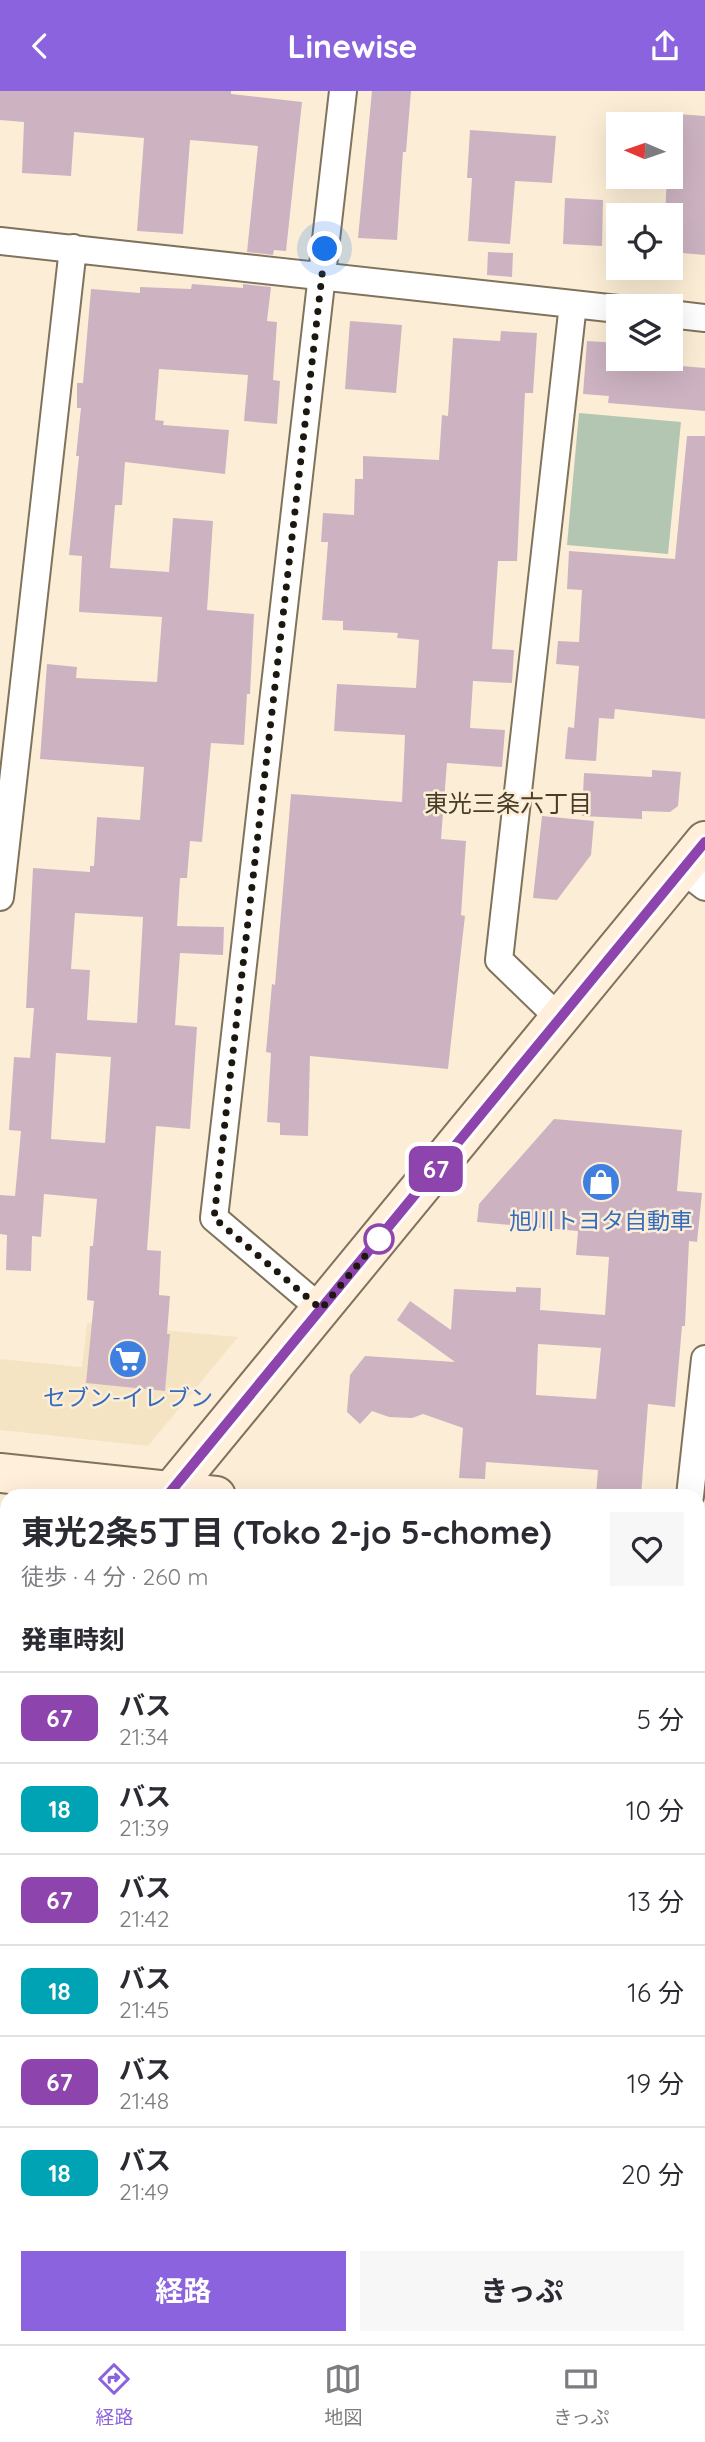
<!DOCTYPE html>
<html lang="ja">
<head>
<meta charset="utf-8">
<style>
	:root { --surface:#fff; --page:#f7f7f7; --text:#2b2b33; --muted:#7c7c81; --line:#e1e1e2; --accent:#8b63de }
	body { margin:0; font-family:Quicksand,"Noto Sans JP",sans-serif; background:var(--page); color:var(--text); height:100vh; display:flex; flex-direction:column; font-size:26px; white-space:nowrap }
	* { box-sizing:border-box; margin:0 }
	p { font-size:23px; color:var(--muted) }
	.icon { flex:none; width:38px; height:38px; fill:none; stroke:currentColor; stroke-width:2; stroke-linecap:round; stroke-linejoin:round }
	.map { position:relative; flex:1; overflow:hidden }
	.drawer { position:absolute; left:0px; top:1398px; width:705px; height:856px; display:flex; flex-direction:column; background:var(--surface); border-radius:21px 21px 0 0; box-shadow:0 7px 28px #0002 }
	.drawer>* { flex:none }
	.badge { padding:0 14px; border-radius:10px; font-size:24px; line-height:46px }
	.needle { width:46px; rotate:272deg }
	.controls { position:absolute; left:606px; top:21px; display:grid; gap:14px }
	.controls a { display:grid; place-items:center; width:77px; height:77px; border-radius:0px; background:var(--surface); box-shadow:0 7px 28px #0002; font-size:35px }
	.you { position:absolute; width:35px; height:35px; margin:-18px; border:5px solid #fff; border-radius:50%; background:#1a73e8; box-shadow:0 0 0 10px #1a73e833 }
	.map>.badge { position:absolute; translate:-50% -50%; box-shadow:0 0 0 4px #fff }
	h2 { padding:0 21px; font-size:26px; line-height:63px }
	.round { display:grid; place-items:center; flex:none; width:74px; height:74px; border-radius:0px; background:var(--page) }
	.overview { display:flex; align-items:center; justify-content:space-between; height:119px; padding:0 21px }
	h1 { font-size:33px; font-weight:700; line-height:52px }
	.cta { display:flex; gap:14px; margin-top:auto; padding:14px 21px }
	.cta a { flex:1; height:80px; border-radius:0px; background:var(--accent); color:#fff; font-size:28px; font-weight:700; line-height:80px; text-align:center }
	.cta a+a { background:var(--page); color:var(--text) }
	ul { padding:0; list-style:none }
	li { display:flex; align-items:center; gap:21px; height:91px; padding:0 21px; border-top:2px solid var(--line) }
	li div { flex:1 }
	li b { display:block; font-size:26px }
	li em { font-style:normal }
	li .badge { min-width:77px; font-weight:700; text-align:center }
	header { display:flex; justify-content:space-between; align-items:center; height:91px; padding:0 21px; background:var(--accent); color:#fff; font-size:32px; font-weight:700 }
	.tabs { display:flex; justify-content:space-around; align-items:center; height:98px; border-top:2px solid var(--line); background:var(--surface); font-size:19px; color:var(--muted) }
	.tabs a { display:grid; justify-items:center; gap:4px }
	.tabs .active { color:var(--accent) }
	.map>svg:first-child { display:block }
</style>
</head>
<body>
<header><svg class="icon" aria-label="back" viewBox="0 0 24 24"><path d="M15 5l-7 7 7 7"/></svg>Linewise<svg class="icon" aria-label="share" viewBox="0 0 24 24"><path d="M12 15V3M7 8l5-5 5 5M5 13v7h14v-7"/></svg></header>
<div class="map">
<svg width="705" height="2253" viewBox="0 0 705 2253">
	<rect width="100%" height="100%" fill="#fceed6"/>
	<!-- built -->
	<path fill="#f5e4c4" d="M 87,1232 L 238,1246 L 148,1355 L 0,1339 L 0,1268 L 82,1276 Z"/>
	<!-- green -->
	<path fill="#b2c6b2" d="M 579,322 L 681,331 L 668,463 L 567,454 Z"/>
	<!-- building -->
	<path fill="#cdb3c2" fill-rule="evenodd" d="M 0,0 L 231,0 L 231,3 L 302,11 L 286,160 L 274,159 L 273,164 L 247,161 L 258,55 L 190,49 L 183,143 L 137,140 L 144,47 L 74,41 L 71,85 L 22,82 L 24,31 L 0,29 Z
		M 372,0 L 411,0 L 406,61 L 403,61 L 397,149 L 358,147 Z
		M 677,23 L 705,25 L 705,164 L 670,161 L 670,124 L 665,124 L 667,86 L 673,86 Z
		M 470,39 L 556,45 L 552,92 L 515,90 L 510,153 L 468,150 L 472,87 L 467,87 Z
		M 565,107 L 603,109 L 602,155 L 563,153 Z
		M 488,161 L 513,162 L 512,186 L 487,184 Z
		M 192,193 L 243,197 L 243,193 L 271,196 L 267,230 L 277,231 L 273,289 L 280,290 L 277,333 L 244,330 L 248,284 L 159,278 L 155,329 L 164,330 L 163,334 L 229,339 L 225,383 L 125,371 L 122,414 L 115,414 L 110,477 L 169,481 L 173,427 L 213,430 L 207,519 L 254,523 L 250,603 L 247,603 L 244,654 L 211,652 L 202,751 L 190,750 L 187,787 L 180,787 L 177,835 L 224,836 L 223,864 L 180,862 L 175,934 L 197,936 L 190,1038 L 156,1035 L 147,1159 L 161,1160 L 159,1204 L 170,1205 L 167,1243 L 170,1243 L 165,1300 L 86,1292 L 94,1210 L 87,1209 L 90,1155 L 93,1155 L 97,1108 L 44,1103 L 41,1146 L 32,1145 L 31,1180 L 6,1179 L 7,1144 L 0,1143 L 0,1104 L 15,1105 L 21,1040 L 9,1039 L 14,966 L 30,967 L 34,917 L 26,917 L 33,777 L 90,781 L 90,775 L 94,775 L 97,726 L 140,729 L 144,676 L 40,668 L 47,573 L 77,576 L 76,587 L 157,591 L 162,526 L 79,521 L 82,465 L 69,464 L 79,365 L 76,365 L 81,317 L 77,317 L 77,292 L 83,292 L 91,198 L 140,202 L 140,196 L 191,198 ZM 75,822 L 143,826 L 137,932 L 87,929 L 90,879 L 71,878 ZM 56,962 L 111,966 L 105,1052 L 51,1048 Z
		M 350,230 L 402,234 L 396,302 L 345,298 Z
		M 501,240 L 537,242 L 533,302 L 525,302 L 517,470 L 498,470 L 492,558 L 514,559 L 512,592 L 473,590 L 470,637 L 505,639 L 502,676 L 447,672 L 441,748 L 466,750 L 461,824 L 465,825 L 462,851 L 448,978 L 310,965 L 308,1045 L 280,1044 L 280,1032 L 267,1031 L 271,962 L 266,961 L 272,893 L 275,894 L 291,703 L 402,711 L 405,644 L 334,640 L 337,593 L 416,597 L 419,549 L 397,547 L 398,542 L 343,539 L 343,530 L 322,529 L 328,451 L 321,451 L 323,422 L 354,424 L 355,388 L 363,388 L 363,365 L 439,369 L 442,324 L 448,325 L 453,247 L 500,250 Z
		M 587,250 L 618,252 L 618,268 L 658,268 L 658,273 L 705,277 L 705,320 L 608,312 L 609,305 L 583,303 Z
		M 687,345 L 705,345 L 705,628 L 615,618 L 614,628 L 599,627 L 596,670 L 565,668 L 568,636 L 574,637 L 579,575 L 556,573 L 558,550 L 579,551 L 582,499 L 567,498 L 569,460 L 675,468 Z
		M 652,679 L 681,681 L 678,715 L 670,721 L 642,720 L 642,728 L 582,725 L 584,682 L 652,686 Z
		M 542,725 L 594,730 L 591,764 L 557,809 L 533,807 Z
		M 554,1028 L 682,1039 L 677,1100 L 702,1102 L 697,1151 L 689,1150 L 685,1235 L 682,1235 L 675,1316 L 648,1313 L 641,1405 L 596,1404 L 598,1379 L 486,1371 L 485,1388 L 459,1387 L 463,1337 L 423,1323 L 412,1327 L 389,1326 L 372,1320 L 360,1333 L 347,1321 L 350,1284 L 365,1265 L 455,1271 L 397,1229 L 410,1210 L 451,1239 L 454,1198 L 516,1201 L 516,1196 L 541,1197 L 540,1219 L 605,1224 L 609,1166 L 576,1164 L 578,1140 L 477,1131 L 479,1113 ZM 538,1253 L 601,1257 L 596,1308 L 536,1304 Z"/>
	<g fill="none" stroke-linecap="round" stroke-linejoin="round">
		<defs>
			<path id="lane" d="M 698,2054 L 705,2055"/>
			<path id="street" d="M 0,150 L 618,218
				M 670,223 L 705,227
				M 682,778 L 705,796
				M 0,806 L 73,157
				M 559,927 L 499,869 L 573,213
				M 321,1218 L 214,1127 L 343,0
				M 690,1405 L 705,1268
				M 698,1723 L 705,1723
				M 91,2253 L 92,2247
				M 344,2253 L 344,2247
				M 594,2253 L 594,2247"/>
			<path id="secondary" d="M 0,1382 L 216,1405
				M 167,1405 L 705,750
				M 698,1457 L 705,1458
				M 0,1615 L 7,1607"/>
		</defs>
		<!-- lane casing -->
		<use href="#lane" stroke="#7f735d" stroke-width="18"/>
		<!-- street casing -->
		<use href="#street" stroke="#7f735d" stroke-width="30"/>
		<!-- secondary casing -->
		<use href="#secondary" stroke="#7f735d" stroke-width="42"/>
		<!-- lane -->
		<use href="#lane" stroke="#fff" stroke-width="14"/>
		<!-- street -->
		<use href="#street" stroke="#fff" stroke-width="26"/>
		<!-- secondary -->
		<use href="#secondary" stroke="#ffefdb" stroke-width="38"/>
	</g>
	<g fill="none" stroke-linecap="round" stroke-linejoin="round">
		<defs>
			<path id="line" d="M 167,1405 L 705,751"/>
		</defs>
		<!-- line casing -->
		<use href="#line" stroke="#fff" stroke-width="16"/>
		<!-- line -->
		<use href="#line" stroke="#8e44ad" stroke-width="10"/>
		<!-- walk -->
		<path stroke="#1c180f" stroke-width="7" stroke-dasharray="0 12.6" d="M 325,158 L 214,1127 L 321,1218 L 379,1148"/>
	</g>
	<!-- icons -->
	<defs>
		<symbol id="shop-disc" viewBox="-11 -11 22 22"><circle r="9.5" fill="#3f7fe0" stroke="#fceed6"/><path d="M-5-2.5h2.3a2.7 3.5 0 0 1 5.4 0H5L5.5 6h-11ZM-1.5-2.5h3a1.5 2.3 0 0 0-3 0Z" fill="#fff"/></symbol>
		<symbol id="supermarket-disc" viewBox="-11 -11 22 22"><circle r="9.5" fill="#3f7fe0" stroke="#fceed6"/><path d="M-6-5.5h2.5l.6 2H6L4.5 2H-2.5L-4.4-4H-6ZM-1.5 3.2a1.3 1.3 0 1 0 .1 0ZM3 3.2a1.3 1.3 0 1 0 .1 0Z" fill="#fff"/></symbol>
	</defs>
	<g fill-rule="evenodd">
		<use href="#shop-disc" x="579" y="1069" width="44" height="44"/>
		<use href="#supermarket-disc" x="106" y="1246" width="44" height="44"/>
	</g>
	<!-- markers -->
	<circle fill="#fff" stroke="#8e44ad" stroke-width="3.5" cx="379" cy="1148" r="14"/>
	<g text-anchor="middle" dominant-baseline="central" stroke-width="5" stroke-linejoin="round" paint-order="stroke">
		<!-- shop labels -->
		<g font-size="23" fill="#366cbe" stroke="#fceed6">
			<text x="601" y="1129">旭川トヨタ自動車</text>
			<text x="128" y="1306">セブン-イレブン</text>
		</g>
		<!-- neighbourhood labels -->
		<g font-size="24" fill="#473d28" stroke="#fceed6">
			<text x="508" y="712">東光三条六丁目</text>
		</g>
	</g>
</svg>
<div class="controls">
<a><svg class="needle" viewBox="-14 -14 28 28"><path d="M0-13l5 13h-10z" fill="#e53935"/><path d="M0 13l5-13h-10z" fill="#7c7c81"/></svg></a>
<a><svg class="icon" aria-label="locate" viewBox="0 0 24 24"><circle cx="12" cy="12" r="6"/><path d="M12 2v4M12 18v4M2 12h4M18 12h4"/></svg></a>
<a><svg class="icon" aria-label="layers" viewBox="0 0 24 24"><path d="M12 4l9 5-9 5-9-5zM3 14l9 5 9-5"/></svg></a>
</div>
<div class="you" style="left:325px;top:158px"></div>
<b class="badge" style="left:436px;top:1078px;background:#8e44ad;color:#fff">67</b>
<section class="drawer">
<div class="overview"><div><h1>東光2条5丁目 (Toko 2-jo 5-chome)</h1><p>徒歩 · 4 分 · 260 m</p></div><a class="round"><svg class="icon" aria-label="heart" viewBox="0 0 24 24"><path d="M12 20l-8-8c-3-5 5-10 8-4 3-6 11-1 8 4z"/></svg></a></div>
<h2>発車時刻</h2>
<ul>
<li><span class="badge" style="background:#8e44ad;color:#fff">67</span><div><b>バス</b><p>21:34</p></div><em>5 分</em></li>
<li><span class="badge" style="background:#00a3b4;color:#fff">18</span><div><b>バス</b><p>21:39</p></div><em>10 分</em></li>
<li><span class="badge" style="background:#8e44ad;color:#fff">67</span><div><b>バス</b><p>21:42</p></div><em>13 分</em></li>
<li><span class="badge" style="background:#00a3b4;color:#fff">18</span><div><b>バス</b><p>21:45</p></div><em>16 分</em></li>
<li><span class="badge" style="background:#8e44ad;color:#fff">67</span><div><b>バス</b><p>21:48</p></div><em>19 分</em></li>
<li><span class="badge" style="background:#00a3b4;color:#fff">18</span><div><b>バス</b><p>21:49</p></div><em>20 分</em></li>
</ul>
<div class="cta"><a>経路</a><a>きっぷ</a></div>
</section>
</div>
<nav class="tabs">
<a class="active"><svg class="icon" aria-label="directions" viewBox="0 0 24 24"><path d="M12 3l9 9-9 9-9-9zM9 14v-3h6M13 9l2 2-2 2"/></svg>経路</a>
<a><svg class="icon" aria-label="map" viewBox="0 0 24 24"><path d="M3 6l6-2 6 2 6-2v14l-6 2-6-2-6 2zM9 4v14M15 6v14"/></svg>地図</a>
<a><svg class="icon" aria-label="tickets" viewBox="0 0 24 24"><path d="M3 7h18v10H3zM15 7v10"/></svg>きっぷ</a>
</nav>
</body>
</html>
